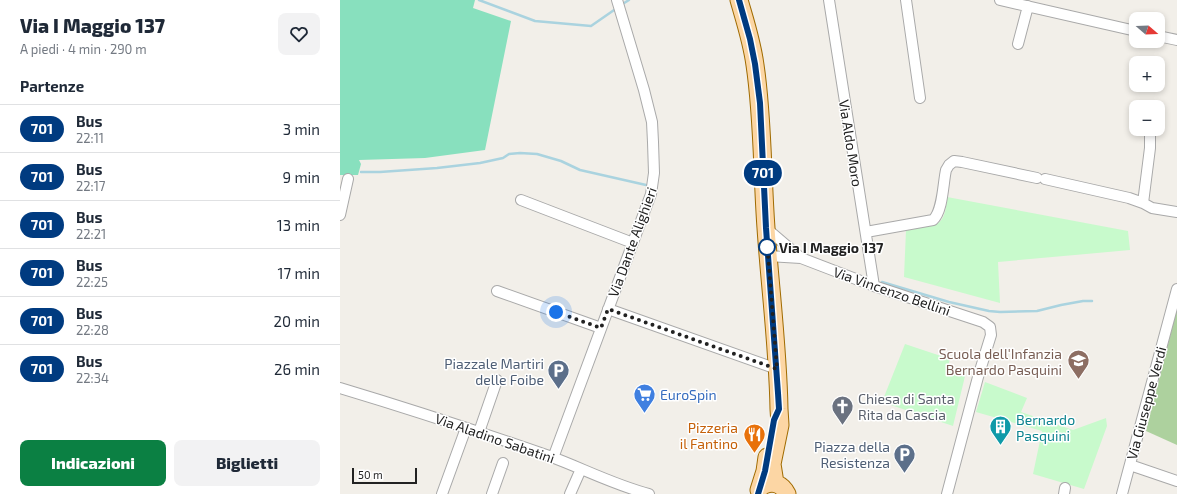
<!DOCTYPE html>
<html lang="it">
<head>
<meta charset="utf-8">
<style>
	:root { --surface:#fff; --page:#f2f2f3; --text:#1f2937; --muted:#747a83; --line:#e0e1e3; --accent:#0b8043 }
	body { margin:0; font-family:"Exo 2",sans-serif; background:var(--page); color:var(--text); height:100vh; display:flex; flex-direction:column; font-size:15px; white-space:nowrap }
	* { box-sizing:border-box; margin:0 }
	p { font-size:13px; color:var(--muted) }
	.icon { flex:none; width:22px; height:22px; fill:none; stroke:currentColor; stroke-width:2; stroke-linecap:round; stroke-linejoin:round }
	.map { position:relative; flex:1; overflow:hidden }
	.details { display:flex; flex-direction:column; background:var(--surface); width:340px }
	.details>* { flex:none }
	.badge { padding:0 8px; border-radius:13px; font-size:14px; line-height:26px }
	.needle { width:26px; rotate:109deg }
	.fabs { position:absolute; left:789px; top:12px; display:grid; gap:8px }
	.fabs a { display:grid; place-items:center; width:36px; height:36px; border-radius:8px; background:var(--surface); box-shadow:0 2px 6px #0003; font-size:20px }
	.scale { position:absolute; left:12px; bottom:10px; width:65px; box-sizing:border-box; padding-left:4px; border:2px solid #222; border-top:0; font-size:11px; line-height:14px; white-space:nowrap; color:#222; -webkit-text-stroke:3px #fff; paint-order:stroke }
	.you { position:absolute; width:20px; height:20px; margin:-10px; border:3px solid #fff; border-radius:50%; background:#1a73e8; box-shadow:0 0 0 6px #1a73e833 }
	.map>.badge { position:absolute; translate:-50% -50%; box-shadow:0 0 0 2px #fff }
	h2 { padding:0 20px; font-size:15px; line-height:36px }
	.round { display:grid; place-items:center; flex:none; width:42px; height:42px; border-radius:8px; background:var(--page) }
	.headline { display:flex; align-items:center; justify-content:space-between; height:68px; padding:0 20px }
	h1 { font-size:19px; font-weight:800; line-height:30px }
	.cta { display:flex; gap:8px; margin-top:auto; padding:8px 20px }
	.cta a { flex:1; height:46px; border-radius:8px; background:var(--accent); color:#fff; font-size:16px; font-weight:800; line-height:46px; text-align:center }
	.cta a+a { background:var(--page); color:var(--text) }
	ul { padding:0; list-style:none }
	li { display:flex; align-items:center; gap:12px; height:48px; padding:0 20px; border-top:1px solid var(--line) }
	li div { flex:1 }
	li b { display:block; font-size:15px }
	li em { font-style:normal }
	li .badge { min-width:44px; font-weight:700; text-align:center }
	main { display:flex; flex:1; min-height:0 }
	.map>svg:first-child { display:block }
</style>
</head>
<body>
<main>
<section class="details">
<div class="headline"><div><h1>Via I Maggio 137</h1><p>A piedi · 4 min · 290 m</p></div><a class="round"><svg class="icon" aria-label="heart" viewBox="0 0 24 24"><path d="M12 20l-8-8c-3-5 5-10 8-4 3-6 11-1 8 4z"/></svg></a></div>
<h2>Partenze</h2>
<ul>
<li><span class="badge" style="background:#003b80;color:#fff">701</span><div><b>Bus</b><p>22:11</p></div><em>3 min</em></li>
<li><span class="badge" style="background:#003b80;color:#fff">701</span><div><b>Bus</b><p>22:17</p></div><em>9 min</em></li>
<li><span class="badge" style="background:#003b80;color:#fff">701</span><div><b>Bus</b><p>22:21</p></div><em>13 min</em></li>
<li><span class="badge" style="background:#003b80;color:#fff">701</span><div><b>Bus</b><p>22:25</p></div><em>17 min</em></li>
<li><span class="badge" style="background:#003b80;color:#fff">701</span><div><b>Bus</b><p>22:28</p></div><em>20 min</em></li>
<li><span class="badge" style="background:#003b80;color:#fff">701</span><div><b>Bus</b><p>22:34</p></div><em>26 min</em></li>
</ul>
<div class="cta"><a>Indicazioni</a><a>Biglietti</a></div>
</section>
<div class="map">
<svg width="837" height="494" viewBox="0 0 837 494">
	<rect width="100%" height="100%" fill="#f2efe9"/>
	<!-- forest -->
	<path fill="#add19e" d="M 837,309 L 837,445 L 806,431 Z"/>
	<!-- park -->
	<path fill="#c8facc" d="M 607,197 L 788,231 L 790,250 L 658,262 L 660,303 L 564,277 L 566,230 L 597,224 C 606,218 606,207 607,197 Z
		M 565,344 L 610,359 L 608,366 L 626,372 L 613,426 L 542,402 Z
		M 645,382 L 687,398 L 681,412 L 733,430 L 766,418 L 767,426 L 744,489 L 693,474 L 702,431 L 636,412 Z"/>
	<!-- pitch -->
	<path fill="#88e0be" d="M 0,0 L 135,0 L 133,8 L 171,21 L 145,150 L 85,158 L 19,160 L 21,164 L 18,175 L 0,175 Z"/>
	<g fill="none" stroke-linecap="round" stroke-linejoin="round">
		<!-- stream -->
		<path stroke="#aad3df" stroke-width="2.5" d="M 139,0 L 195,21 L 251,26 L 277,8
			M 281,5 L 289,0
			M 21,172 L 40,172 L 97,168 L 140,163 L 163,158 L 169,154 L 180,153 L 197,154 L 221,161 L 240,170 L 306,185
			M 542,282 L 609,302 L 649,311 L 660,312 L 697,311 L 721,305 L 743,301 L 752,301"/>
		<defs>
			<path id="minor" d="M 489,0 L 534,286
				M 566,0 L 580,98
				M 660,0 L 796,31
				M 818,36 L 837,40
				M 678,44 L 688,6
				M 705,179 L 789,198 L 803,203 L 812,208 L 837,212
				M 181,200 L 293,243
				M 803,203 L 810,148 L 810,129
				M 0,215 L 8,179
				M 426,228 L 461,258
				M 526,232 L 593,220 C 603,211 603,183 606,170 L 609,165 L 614,161 L 622,162 L 697,178
				M 428,256 L 461,258 L 534,286 L 643,322 L 650,327 L 651,335 L 638,377 L 607,494
				M 157,291 L 261,328
				M 268,309 L 437,369
				M 0,388 C 70,409 140,432 209,456 C 242,468 274,485 309,494
				M 139,432 L 157,380
				M 213,458 L 311,194 L 314,173 L 313,142 L 312,122 L 304,90 L 277,0
				M 790,465 L 837,481
				M 102,494 L 126,428
				M 152,494 L 163,463
				M 230,494 L 241,469
				M 724,494 L 725,488
				M 782,494 L 837,289"/>
			<path id="primary" d="M 399,0 C 405,21 412,42 415,65 C 423,118 422,173 426,228 C 430,288 438,348 439,409 L 440,425 L 432,464 L 435,483
				M 424,485 C 434,481 442,484 447,494
				M 419,490 L 425,471 L 427,457"/>
		</defs>
		<!-- minor casing -->
		<use href="#minor" stroke="#a9a9a9" stroke-width="12"/>
		<!-- primary casing -->
		<use href="#primary" stroke="#a06b00" stroke-width="19"/>
		<!-- minor -->
		<use href="#minor" stroke="#fff" stroke-width="10"/>
		<!-- primary -->
		<use href="#primary" stroke="#fcd6a4" stroke-width="17"/>
	</g>
	<g fill="none" stroke-linecap="round" stroke-linejoin="round">
		<defs>
			<path id="line" d="M 399,0 L 410,39 L 415,64 L 420,103 L 426,228 L 438,393 L 439,409 L 434,420 L 425,471 L 418,494"/>
		</defs>
		<!-- line casing -->
		<use href="#line" stroke="#fff" stroke-width="9"/>
		<!-- line -->
		<use href="#line" stroke="#003b80" stroke-width="6"/>
		<!-- walk -->
		<path stroke="#222" stroke-width="4" stroke-dasharray="0 7.2" d="M 216,312 L 261,328 L 268,309 L 437,369 L 427,242 L 427,247"/>
	</g>
	<!-- icons -->
	<defs>
		<symbol id="school-pin" viewBox="-11 -11 22 30"><path d="M0 17L-7.5 6A9.5 9.5 0 1 1 7.5 6Z" fill="#8d6e63" stroke="#fff"/><path d="M0-5L7-2L0 1L-7-2ZM-4 1L0 2.5L4 1V4Q0 6-4 4Z" fill="#fff"/></symbol>
		<symbol id="parking-pin" viewBox="-11 -11 22 30"><path d="M0 17L-7.5 6A9.5 9.5 0 1 1 7.5 6Z" fill="#5c6f8a" stroke="#fff"/><path d="M-3.5-5.5H1a3.5 3.5 0 0 1 0 7H-1V5.5H-3.5ZM-1-3.4V-.6H.8a1.4 1.4 0 0 0 0-2.8Z" fill="#fff"/></symbol>
		<symbol id="supermarket-pin" viewBox="-11 -11 22 30"><path d="M0 17L-7.5 6A9.5 9.5 0 1 1 7.5 6Z" fill="#3f7fe0" stroke="#fff"/><path d="M-6-5.5h2.5l.6 2H6L4.5 2H-2.5L-4.4-4H-6ZM-1.5 3.2a1.3 1.3 0 1 0 .1 0ZM3 3.2a1.3 1.3 0 1 0 .1 0Z" fill="#fff"/></symbol>
		<symbol id="church-pin" viewBox="-11 -11 22 30"><path d="M0 17L-7.5 6A9.5 9.5 0 1 1 7.5 6Z" fill="#6b7280" stroke="#fff"/><path d="M-1.2-6h2.4v3.5h3.3v2.4h-3.3V6h-2.4V-.1h-3.3v-2.4h3.3Z" fill="#fff"/></symbol>
		<symbol id="building-pin" viewBox="-11 -11 22 30"><path d="M0 17L-7.5 6A9.5 9.5 0 1 1 7.5 6Z" fill="#0f9aa8" stroke="#fff"/><path d="M-4-6H4V6H1V3H-1V6H-4ZM-2.5-4.3h1.7v1.8h-1.7ZM.8-4.3h1.7v1.8H.8ZM-2.5-1h1.7V.8h-1.7ZM.8-1h1.7V.8H.8Z" fill="#fff"/></symbol>
		<symbol id="restaurant-pin" viewBox="-11 -11 22 30"><path d="M0 17L-7.5 6A9.5 9.5 0 1 1 7.5 6Z" fill="#e8710a" stroke="#fff"/><path d="M-5-6h1v4h1v-4h1v4h1v-4h1v5L-1.5 .5V6h-2V.5L-5-1ZM5-6V6H3V1.5H1.5Q1.5-4 5-6Z" fill="#fff"/></symbol>
	</defs>
	<g fill-rule="evenodd">
		<use href="#school-pin" x="726" y="348" width="25" height="34"/>
		<use href="#parking-pin" x="206" y="358" width="25" height="34"/>
		<use href="#supermarket-pin" x="292" y="382" width="25" height="34"/>
		<use href="#church-pin" x="490" y="394" width="25" height="34"/>
		<use href="#building-pin" x="648" y="414" width="25" height="34"/>
		<use href="#restaurant-pin" x="402" y="422" width="25" height="34"/>
		<use href="#parking-pin" x="552" y="442" width="25" height="34"/>
	</g>
	<!-- markers -->
	<circle fill="#fff" stroke="#003b80" stroke-width="2" cx="427" cy="247" r="8"/>
	<g text-anchor="middle" dominant-baseline="central" stroke-width="3" stroke-linejoin="round" paint-order="stroke">
		<!-- street labels -->
		<g font-size="14" fill="#222" stroke="#fff">
			<text transform="translate(511 143) rotate(81)">Via Aldo Moro</text>
			<text transform="translate(292 242) rotate(-70)">Via Dante Alighieri</text>
			<text transform="translate(552 291) rotate(19)">Via Vincenzo Bellini</text>
			<text transform="translate(806 403) rotate(-75)">Via Giuseppe Verdi</text>
			<text transform="translate(155 438) rotate(19)">Via Aladino Sabatini</text>
		</g>
		<!-- stop labels -->
		<g font-size="14" font-weight="bold" fill="#222" stroke="#fff" text-anchor="start">
			<text x="439" y="247">Via I Maggio 137</text>
		</g>
		<!-- education labels -->
		<g font-size="14" fill="#785e54" stroke="#fff" text-anchor="end">
			<text x="722" y="353">Scuola dell'Infanzia<tspan x="722" dy="16">Bernardo Pasquini</tspan></text>
		</g>
		<!-- service labels -->
		<g font-size="14" fill="#4e5e75" stroke="#fff" text-anchor="end">
			<text x="204" y="363">Piazzale Martiri<tspan x="204" dy="16">delle Foibe</tspan></text>
			<text x="550" y="446">Piazza della<tspan x="550" dy="16">Resistenza</tspan></text>
		</g>
		<!-- shop labels -->
		<g font-size="14" fill="#366cbe" stroke="#fff" text-anchor="start">
			<text x="320" y="394">EuroSpin</text>
		</g>
		<!-- worship labels -->
		<g font-size="14" fill="#5b616d" stroke="#fff" text-anchor="start">
			<text x="518" y="398">Chiesa di Santa<tspan x="518" dy="16">Rita da Cascia</tspan></text>
		</g>
		<!-- culture labels -->
		<g font-size="14" fill="#0d838f" stroke="#fff" text-anchor="start">
			<text x="676" y="419">Bernardo<tspan x="676" dy="16">Pasquini</tspan></text>
		</g>
		<!-- food labels -->
		<g font-size="14" fill="#c56008" stroke="#fff" text-anchor="end">
			<text x="398" y="427">Pizzeria<tspan x="398" dy="16">il Fantino</tspan></text>
		</g>
	</g>
</svg>
<div class="fabs">
<a><svg class="needle" viewBox="-14 -14 28 28"><path d="M0-13l5 13h-10z" fill="#e53935"/><path d="M0 13l5-13h-10z" fill="#747a83"/></svg></a>
<a>+</a>
<a>−</a>
</div>
<div class="scale">50 m</div>
<div class="you" style="left:216px;top:312px"></div>
<b class="badge" style="left:423px;top:173px;background:#003b80;color:#fff">701</b>
</div>
</main>
</body>
</html>
